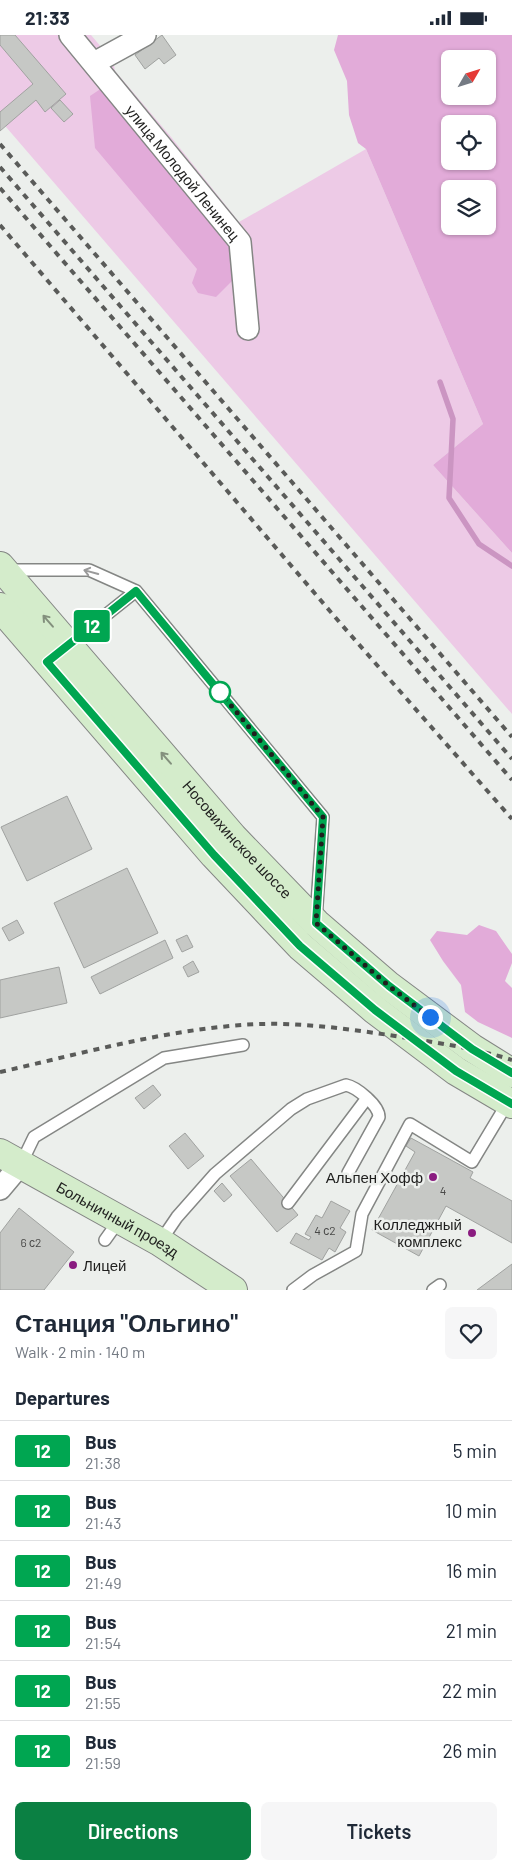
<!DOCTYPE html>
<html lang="en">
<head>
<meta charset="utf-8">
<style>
	:root { --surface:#fff; --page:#f6f6f7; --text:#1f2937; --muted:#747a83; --line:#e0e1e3; --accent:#0b8043 }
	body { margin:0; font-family:Barlow,sans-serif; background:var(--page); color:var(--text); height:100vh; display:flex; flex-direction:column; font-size:19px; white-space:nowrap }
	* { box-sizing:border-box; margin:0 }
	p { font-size:16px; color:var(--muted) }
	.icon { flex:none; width:28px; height:28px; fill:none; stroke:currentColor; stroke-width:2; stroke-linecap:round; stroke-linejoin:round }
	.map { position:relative; height:1255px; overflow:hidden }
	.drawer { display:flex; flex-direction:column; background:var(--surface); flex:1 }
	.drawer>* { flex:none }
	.badge { padding:0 10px; border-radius:4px; font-size:18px; line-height:32px }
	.needle { width:32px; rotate:51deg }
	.controls { position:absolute; left:441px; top:15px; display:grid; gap:10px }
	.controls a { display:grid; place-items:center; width:55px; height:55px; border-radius:8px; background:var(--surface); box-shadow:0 1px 4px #0004; font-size:25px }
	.you { position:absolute; width:25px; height:25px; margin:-12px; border:4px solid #fff; border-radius:50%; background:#1a73e8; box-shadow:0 0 0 8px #1a73e833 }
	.map>.badge { position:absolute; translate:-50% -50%; box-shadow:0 0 0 2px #fff }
	h2 { padding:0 15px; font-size:19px; line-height:45px }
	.round { display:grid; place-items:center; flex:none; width:52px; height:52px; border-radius:8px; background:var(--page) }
	.headline { display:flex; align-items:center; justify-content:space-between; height:85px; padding:0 15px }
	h1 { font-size:24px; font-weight:600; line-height:38px }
	.cta { display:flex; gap:10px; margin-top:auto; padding:10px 15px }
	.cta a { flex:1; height:58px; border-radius:8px; background:var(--accent); color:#fff; font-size:20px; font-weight:600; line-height:58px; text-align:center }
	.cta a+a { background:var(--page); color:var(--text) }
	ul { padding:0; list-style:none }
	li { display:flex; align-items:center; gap:15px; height:60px; padding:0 15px; border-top:1px solid var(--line) }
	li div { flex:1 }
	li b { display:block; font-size:19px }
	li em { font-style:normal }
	li .badge { min-width:55px; font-weight:700; text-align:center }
	.status { display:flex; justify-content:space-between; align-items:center; height:35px; padding:0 25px; background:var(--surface); direction:ltr }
	.status svg { height:14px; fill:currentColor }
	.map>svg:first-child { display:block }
</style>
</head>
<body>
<div class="status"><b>21:33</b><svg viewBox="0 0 49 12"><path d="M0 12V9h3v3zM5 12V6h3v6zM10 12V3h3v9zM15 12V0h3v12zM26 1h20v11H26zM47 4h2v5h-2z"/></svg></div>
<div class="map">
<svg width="512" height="1255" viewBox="0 0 512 1255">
	<rect width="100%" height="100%" fill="#ecefec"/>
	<!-- green -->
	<path fill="#edcae6" d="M 0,0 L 91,0 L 113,26 L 115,36 L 171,102 L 239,187 L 366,114 L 483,389 L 433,430 L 512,518 L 512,679 L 0,85 Z"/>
	<!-- forest -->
	<path fill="#e2abd9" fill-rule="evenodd" d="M 338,0 L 512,0 L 512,518 L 433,430 L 483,389 L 366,114 L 358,108 L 349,80 L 347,46 L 334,15 ZM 450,24 L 488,24 L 488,61 L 450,61 ZM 450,89 L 488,89 L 488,126 L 450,126 ZM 450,154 L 488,154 L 488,191 L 450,191 Z
		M 105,51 L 238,214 L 243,235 L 216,262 L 198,258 L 192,248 L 197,234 L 95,113 L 90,61 Z
		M 479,890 L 496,896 L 512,919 L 512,928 L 505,946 L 512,953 L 512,1003 L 478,987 L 465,977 L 461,950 L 443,926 L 430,905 L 437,896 L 467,900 Z"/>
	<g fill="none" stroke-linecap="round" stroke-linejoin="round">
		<!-- stream -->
		<path stroke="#cb95c2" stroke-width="5.5" d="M 440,347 L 453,384 L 449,463 L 479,509 L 512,531"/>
	</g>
	<!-- building -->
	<path fill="#c6c8c5" stroke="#a0a2a0" d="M 0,0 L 15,0 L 66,59 L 45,77 L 36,65 L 0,96 L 0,77 L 33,49 L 0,10 Z
		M 162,0 L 176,20 L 164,29 L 159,23 L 145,34 L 135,20 Z
		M 60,65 L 73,79 L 64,87 L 51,73 Z
		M 67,761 L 92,814 L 27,846 L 1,792 Z
		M 127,833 L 158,898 L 84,933 L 54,868 Z
		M 17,885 L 24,898 L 9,906 L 2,893 Z
		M 187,900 L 193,912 L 182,917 L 176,905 Z
		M 165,905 L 173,923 L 100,959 L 91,942 Z
		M 193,926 L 199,937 L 188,942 L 183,932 Z
		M 59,932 L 67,968 L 0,983 L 0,945 Z
		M 153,1050 L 161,1060 L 144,1074 L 135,1063 Z
		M 185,1098 L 204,1121 L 188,1134 L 169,1111 Z
		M 411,1103 L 473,1137 L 470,1143 L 512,1166 L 512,1208 L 446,1171 L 419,1221 L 372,1195 L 415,1117 L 406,1111 Z
		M 251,1124 L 298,1180 L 277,1197 L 230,1141 Z
		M 222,1148 L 232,1160 L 224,1167 L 214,1156 Z
		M 331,1166 L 350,1176 L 340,1193 L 346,1197 L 335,1217 L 329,1213 L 322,1225 L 290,1208 L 296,1198 L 309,1205 L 311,1202 L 305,1199 L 316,1180 L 322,1183 Z
		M 19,1173 L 74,1217 L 44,1255 L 0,1255 L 0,1198 Z
		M 512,1229 L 512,1255 L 477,1255 Z"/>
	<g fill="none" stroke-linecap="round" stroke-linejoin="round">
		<defs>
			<path id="lane" d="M 7,535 L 89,535 L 136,556 L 323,782 L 316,884
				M 67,611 L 136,556
				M 21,1129 L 34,1102 L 164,1023 L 243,1010
				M 288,1168 L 367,1063
				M 105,1205 L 120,1184
				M 160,1207 L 177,1182 L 215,1139 L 291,1074 L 307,1064 L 346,1050 C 356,1052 379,1070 379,1082 L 348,1138
				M 293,1255 L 313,1240 L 356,1216 L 362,1179 L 410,1089 L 472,1127 L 508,1067
				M 433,1255 L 440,1250"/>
			<g id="street">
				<path id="s1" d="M 70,0 L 240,207 L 248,294"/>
				<path d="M 94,28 L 145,0"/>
				<path d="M 0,1154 L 21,1129"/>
			</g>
			<g id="secondary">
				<path id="s2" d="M 0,531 L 233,802 L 316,888 L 389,951 L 472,1013 L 512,1038"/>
				<path d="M 0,572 L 214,820 L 300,911 L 375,975 L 456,1036 L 512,1069"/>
				<path id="s3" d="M 0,1118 L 160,1207 L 233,1255"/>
			</g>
		</defs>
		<!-- lane casing -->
		<use href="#lane" stroke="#848684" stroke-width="14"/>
		<!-- street casing -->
		<use href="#street" stroke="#848684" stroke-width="24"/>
		<!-- secondary casing -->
		<use href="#secondary" stroke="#848684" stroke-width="30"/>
		<!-- lane -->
		<use href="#lane" stroke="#fff" stroke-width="11"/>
		<!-- street -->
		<use href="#street" stroke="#fff" stroke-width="21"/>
		<!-- secondary -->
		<use href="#secondary" stroke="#d4eccb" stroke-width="28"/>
		<!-- rail -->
		<path stroke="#5a5b59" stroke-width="4" stroke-dasharray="6 6" stroke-linecap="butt" d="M 0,109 L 512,702
			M 0,132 L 512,724
			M 0,153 L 512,745
			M 0,190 L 341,589 L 512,784
			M 0,1037 C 80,1019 160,996 242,990 C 291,986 341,993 389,1000 C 431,1007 472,1012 512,1025"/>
	</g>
	<!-- one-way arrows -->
	<defs><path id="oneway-shaft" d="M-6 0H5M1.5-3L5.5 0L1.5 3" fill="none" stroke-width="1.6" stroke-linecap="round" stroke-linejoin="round" transform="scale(1.25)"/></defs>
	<use stroke="#9a9a9a" href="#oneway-shaft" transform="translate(91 537) rotate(-165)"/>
	<g stroke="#83907d">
		<use href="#oneway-shaft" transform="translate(48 586) rotate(-131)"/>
		<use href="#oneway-shaft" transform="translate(166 723) rotate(-131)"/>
	</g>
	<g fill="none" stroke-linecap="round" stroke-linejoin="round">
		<defs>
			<path id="line" d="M 512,1038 L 472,1014 L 389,951 L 316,888 L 323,782 L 136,556 L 47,627 L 214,820 L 300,911 L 375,975 L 456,1036 L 512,1069"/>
		</defs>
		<!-- line casing -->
		<use href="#line" stroke="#fff" stroke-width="11"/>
		<!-- line -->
		<use href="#line" stroke="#00a651" stroke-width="8"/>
		<!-- walk -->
		<path stroke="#1f1f1e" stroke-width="5" stroke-dasharray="0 9" d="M 220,657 L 323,782 L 316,888 L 389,951 L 430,982"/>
	</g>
	<!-- markers -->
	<circle fill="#fff" stroke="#00a651" stroke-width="2.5" cx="220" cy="657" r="10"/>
	<g fill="#8a1c80" stroke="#ecefec" stroke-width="2">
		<circle cx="433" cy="1142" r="5"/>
		<circle cx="472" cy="1198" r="5"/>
		<circle cx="73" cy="1230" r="5"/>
	</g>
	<g text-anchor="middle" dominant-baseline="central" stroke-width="5" stroke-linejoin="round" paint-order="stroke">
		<!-- number labels -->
		<g font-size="12" fill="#494948">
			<text x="443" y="1155">4</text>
			<text x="325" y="1195">4 с2</text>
			<text x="31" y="1207">6 с2</text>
		</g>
		<!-- street labels -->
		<g font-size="15" fill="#1f1f1e" stroke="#ecefec">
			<text stroke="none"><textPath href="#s1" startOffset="178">улица Молодой Ленинец</textPath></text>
			<text stroke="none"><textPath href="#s2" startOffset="362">Носовихинское шоссе</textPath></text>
			<text stroke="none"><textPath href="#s3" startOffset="135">Больничный проезд</textPath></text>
		</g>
		<!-- poi labels -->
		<g font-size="15" fill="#1f1f1e" stroke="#ecefec" text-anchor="end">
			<text x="423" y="1142">Альпен Хофф</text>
			<text x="462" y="1189">Колледжный<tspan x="462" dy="17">комплекс</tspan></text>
			<text x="83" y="1230" text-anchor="start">Лицей</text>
		</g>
	</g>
</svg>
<div class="controls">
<a><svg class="needle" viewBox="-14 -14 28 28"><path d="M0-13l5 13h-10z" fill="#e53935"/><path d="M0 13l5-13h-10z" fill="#747a83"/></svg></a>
<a><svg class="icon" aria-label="locate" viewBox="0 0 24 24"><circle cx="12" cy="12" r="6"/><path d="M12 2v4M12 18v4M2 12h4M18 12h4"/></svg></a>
<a><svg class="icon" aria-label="layers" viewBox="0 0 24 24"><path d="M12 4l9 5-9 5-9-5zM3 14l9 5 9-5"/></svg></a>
</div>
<div class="you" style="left:430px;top:982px"></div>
<b class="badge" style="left:92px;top:591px;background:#00a651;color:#fff">12</b>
</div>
<section class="drawer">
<div class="headline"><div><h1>Станция &quot;Ольгино&quot;</h1><p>Walk · 2 min · 140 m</p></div><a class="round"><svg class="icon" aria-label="heart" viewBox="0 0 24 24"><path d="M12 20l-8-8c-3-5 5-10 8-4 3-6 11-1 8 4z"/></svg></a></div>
<h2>Departures</h2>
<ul>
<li><span class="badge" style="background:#00a651;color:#fff">12</span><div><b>Bus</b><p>21:38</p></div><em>5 min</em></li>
<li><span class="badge" style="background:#00a651;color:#fff">12</span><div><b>Bus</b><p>21:43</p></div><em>10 min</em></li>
<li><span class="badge" style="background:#00a651;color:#fff">12</span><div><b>Bus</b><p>21:49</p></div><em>16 min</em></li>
<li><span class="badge" style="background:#00a651;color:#fff">12</span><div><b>Bus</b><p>21:54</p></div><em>21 min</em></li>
<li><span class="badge" style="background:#00a651;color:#fff">12</span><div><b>Bus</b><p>21:55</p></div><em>22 min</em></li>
<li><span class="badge" style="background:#00a651;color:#fff">12</span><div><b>Bus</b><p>21:59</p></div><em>26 min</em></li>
</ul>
<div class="cta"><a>Directions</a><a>Tickets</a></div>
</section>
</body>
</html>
